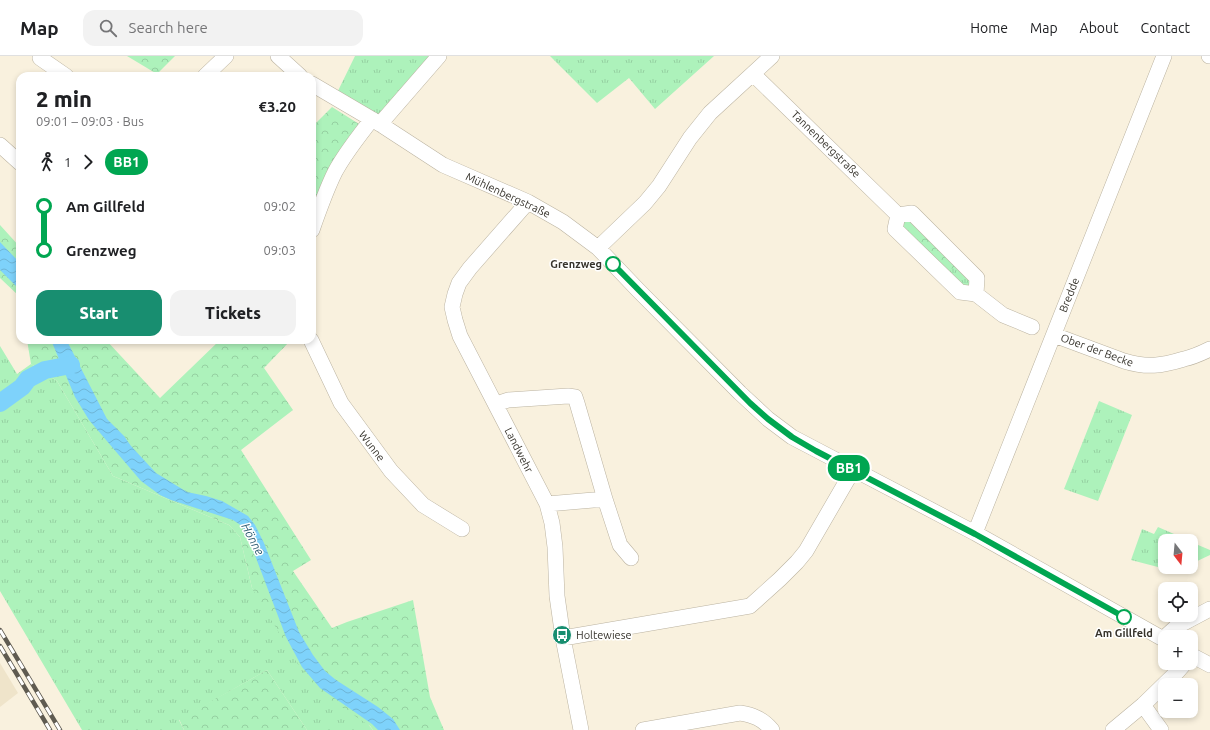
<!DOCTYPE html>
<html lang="en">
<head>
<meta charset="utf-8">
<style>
	:root { --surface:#fff; --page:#f2f2f2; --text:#202124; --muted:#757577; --line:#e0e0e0; --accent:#188e70 }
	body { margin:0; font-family:Ubuntu,sans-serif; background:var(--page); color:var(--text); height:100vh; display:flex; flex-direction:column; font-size:15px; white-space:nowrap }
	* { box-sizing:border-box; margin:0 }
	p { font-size:13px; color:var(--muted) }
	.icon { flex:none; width:22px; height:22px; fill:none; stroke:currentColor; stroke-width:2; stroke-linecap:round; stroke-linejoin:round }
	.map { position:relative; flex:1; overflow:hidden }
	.details { position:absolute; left:16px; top:16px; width:300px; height:272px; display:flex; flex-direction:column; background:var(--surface); border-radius:12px; box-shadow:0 2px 6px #0003 }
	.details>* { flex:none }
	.badge { padding:0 8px; border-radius:13px; font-size:14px; line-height:26px }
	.needle { width:26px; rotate:164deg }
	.controls { position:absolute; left:1158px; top:478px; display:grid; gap:8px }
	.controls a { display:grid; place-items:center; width:40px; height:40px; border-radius:8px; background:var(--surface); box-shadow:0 2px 6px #0003; font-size:20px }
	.map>.badge { position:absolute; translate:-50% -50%; box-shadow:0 0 0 2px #fff }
	.legs { display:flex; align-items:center; gap:6px; height:44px; padding:0 20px; font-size:13px }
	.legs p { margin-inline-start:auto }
	.overview { display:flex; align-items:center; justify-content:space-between; height:68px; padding:0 20px }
	h1 { font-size:22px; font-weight:800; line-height:30px }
	.cta { display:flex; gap:8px; margin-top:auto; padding:8px 20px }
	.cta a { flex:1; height:46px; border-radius:12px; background:var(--accent); color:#fff; font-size:16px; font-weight:800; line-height:46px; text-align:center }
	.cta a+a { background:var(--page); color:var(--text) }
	ul { padding:0 20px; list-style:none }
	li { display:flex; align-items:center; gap:14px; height:44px; font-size:15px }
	li i { display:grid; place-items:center; width:6px; height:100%; margin:0 5px; background:currentColor }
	li i::after { content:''; width:10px; height:10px; margin:-5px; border:3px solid; border-radius:50%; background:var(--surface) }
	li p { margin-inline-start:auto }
	li:first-child i { background:linear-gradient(#0000 50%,currentColor 0) }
	li:last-child i { background:linear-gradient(currentColor 50%,#0000 0) }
	header { display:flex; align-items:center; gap:24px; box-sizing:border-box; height:56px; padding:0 20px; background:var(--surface); border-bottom:1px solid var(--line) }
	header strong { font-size:19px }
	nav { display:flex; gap:22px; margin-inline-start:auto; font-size:14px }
	.search { width:280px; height:36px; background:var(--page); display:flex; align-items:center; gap:10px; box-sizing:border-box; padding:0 14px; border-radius:12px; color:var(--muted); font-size:15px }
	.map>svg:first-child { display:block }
</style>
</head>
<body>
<header>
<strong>Map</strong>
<div class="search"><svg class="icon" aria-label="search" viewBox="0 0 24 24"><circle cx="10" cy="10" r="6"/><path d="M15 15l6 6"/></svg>Search here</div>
<nav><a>Home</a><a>Map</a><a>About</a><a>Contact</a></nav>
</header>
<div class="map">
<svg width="1210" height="674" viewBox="0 0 1210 674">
	<defs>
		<pattern id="grass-tufts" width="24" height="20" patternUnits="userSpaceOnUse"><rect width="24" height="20" fill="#adf2bb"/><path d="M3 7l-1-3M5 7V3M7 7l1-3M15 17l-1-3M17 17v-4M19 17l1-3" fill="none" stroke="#95d0a1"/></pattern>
		<pattern id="forest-crowns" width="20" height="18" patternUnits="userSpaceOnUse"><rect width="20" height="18" fill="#adf2bb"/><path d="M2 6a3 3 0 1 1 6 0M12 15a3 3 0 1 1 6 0" fill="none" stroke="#95d0a1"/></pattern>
		<pattern id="water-waves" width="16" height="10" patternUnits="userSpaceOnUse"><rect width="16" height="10" fill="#7ed2fb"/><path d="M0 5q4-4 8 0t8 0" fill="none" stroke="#6eb5d7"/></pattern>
	</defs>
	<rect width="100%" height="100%" fill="#f9f1de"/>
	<!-- built -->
	<path fill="#efe4ca" d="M 0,607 L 18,637 L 0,651 Z"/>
	<!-- grass -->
	<path fill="url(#grass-tufts)" d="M 355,0 L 438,0 L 380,68 L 335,41 Z
		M 550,0 L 714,0 L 655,53 L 629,22 L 597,47 Z
		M 912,160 L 975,222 L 974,236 L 960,234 L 898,172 L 900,161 Z
		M 0,290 L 17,318 L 31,308 L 57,325 L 113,420 L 229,469 L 240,481 L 252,532 L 373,674 L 307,674 L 267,614 L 179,664 L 184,674 L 82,674 L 0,535 Z
		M 1099,345 L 1132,359 L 1098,445 L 1064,433 Z
		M 1158,471 L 1190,485 L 1165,485 L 1165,511 L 1186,511 L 1177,516 L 1131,504 L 1142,473 L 1154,478 Z
		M 1191,486 L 1210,494 L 1210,499 L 1191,508 Z"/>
	<!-- forest -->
	<path fill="url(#forest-crowns)" d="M 127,0 L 175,0 L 157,18 Z
		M 332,51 L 359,68 L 312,153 L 312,71 Z
		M 0,169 L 20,191 L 20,241 L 0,222 Z
		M 923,178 L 955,210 L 948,217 L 917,184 Z
		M 27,284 L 106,284 L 160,342 L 220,284 L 291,284 L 264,312 L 293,354 L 241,394 L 311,504 L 293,515 L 332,572 L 347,566 L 413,544 L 430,641 L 444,674 L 373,674 L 370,670 L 322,638 L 299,610 L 252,532 L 240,481 L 229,469 L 113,420 L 57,325 L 31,308 Z
		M 267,614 L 307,674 L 184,674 L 179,663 Z"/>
	<!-- water -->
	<path fill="url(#water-waves)" d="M 0,186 L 20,207 L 20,234 L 0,214 Z
		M 51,284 L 68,284 L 68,287 L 107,363 L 124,380 L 131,390 L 156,417 L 187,436 L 206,440 L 222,445 L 248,460 L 255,469 L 264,487 L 299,576 L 313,599 L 325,615 L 336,624 L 378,651 L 393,663 L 400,674 L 378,674 L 372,668 L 320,632 L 302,611 L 286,581 L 248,481 L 242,470 L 233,464 L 171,444 L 160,439 L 141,425 L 89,364 L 75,341 Z"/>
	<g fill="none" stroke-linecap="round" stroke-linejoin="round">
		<!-- river -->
		<path stroke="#7ed2fb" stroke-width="18" d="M 0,347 L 22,331 L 28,323 L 45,314 L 71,309"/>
		<defs>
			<path id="minor" d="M 278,0 L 300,20
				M 1209,0 L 1210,0
				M 40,2 L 66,20
				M 753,18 L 898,159 L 895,173 L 960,236 L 976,238 L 977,222 L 912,157 L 898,159
				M 205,20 L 226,0
				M 312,28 L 380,68 L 443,109 L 528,146 L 563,166 L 598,192 L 638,234 L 740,337 L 768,363 L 792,381 L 975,477 L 1165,584
				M 380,68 L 439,0
				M 0,89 L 20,107
				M 528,146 L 470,212 L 459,227 L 455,238 L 452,251 L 455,264 L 460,280 L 547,448 L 552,467 L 555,491 L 557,540 L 563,582 L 581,674
				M 312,174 C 319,154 326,134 335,116 C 345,97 359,80 372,63
				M 598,192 L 645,147 L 659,130 L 690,82 L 710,57 L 772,0
				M 976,238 L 1003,259 L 1032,271
				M 1054,279 L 1124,305 C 1147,312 1161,310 1184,303 C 1193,301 1202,297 1210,293
				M 311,284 L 341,347 L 391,415 L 423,449 L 462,473
				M 496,348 L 508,344 L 568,340 L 575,341 L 577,347 L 605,443 L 547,448
				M 605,443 L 620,489 L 631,502
				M 975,477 L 1164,0
				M 563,582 L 750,550 L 780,523 L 797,506 L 806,495 L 853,414
				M 1163,583 L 1176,571 L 1210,553
				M 1191,599 L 1210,609
				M 1143,649 L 1161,674
				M 643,674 L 740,657 C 753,659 763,663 772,674
				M 1113,674 L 1143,649 L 1178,615 L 1185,607"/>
		</defs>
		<!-- minor casing -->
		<use href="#minor" stroke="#bbb3a1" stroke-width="16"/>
		<!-- minor -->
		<use href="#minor" stroke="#fff" stroke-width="15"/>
		<defs>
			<path id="rail" d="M 0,574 L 60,674
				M 0,590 L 50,674"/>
		</defs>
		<!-- rail casing -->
		<use href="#rail" stroke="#5f5b51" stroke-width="4.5"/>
		<!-- rail -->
		<use href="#rail" stroke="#fff" stroke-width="3" stroke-dasharray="9" stroke-linecap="butt"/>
	</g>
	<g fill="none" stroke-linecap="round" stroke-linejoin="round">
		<defs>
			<path id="line-1" d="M 613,208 L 750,347 L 768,363 L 792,381 L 816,395 L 975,478 L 1124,561"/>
		</defs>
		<!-- line-1 casing -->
		<use href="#line-1" stroke="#fff" stroke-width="9"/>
		<!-- line-1 -->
		<use href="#line-1" stroke="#00a651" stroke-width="6"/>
	</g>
	<!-- icons -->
	<defs>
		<symbol id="bus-disc" viewBox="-11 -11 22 22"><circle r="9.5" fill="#188e70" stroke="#fff"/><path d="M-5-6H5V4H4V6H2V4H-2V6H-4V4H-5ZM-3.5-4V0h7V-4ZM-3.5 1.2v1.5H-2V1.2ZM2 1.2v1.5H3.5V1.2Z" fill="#fff"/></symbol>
	</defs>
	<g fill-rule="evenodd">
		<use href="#bus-disc" x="551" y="568" width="22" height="22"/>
	</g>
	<!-- markers -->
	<g fill="#fff" stroke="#00a651" stroke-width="2">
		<circle cx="613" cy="208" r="7"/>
		<circle cx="1124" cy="561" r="7"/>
	</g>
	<g text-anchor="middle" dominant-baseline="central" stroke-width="3" stroke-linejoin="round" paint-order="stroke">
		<!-- street labels -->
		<g font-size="11" fill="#37342d" stroke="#fff">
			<text transform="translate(826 88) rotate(44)">Tannenbergstraße</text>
			<text transform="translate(508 139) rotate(25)">Mühlenbergstraße</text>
			<text transform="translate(1069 239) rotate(-68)">Bredde</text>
			<text transform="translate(1097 294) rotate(20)">Ober der Becke</text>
			<text transform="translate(372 390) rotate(53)">Wunne</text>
			<text transform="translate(519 394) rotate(63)">Landwehr</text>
		</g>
		<!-- stop labels -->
		<g font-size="11" font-weight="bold" fill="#37342d" stroke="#fff" text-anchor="end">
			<text x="602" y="208">Grenzweg</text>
			<text x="1124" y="577" text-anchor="middle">Am Gillfeld</text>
		</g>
		<!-- poi labels -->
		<g font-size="11" fill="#37342d" stroke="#fff" text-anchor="start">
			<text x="576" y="579">Holtewiese</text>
		</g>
		<!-- water labels -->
		<g font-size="12" font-style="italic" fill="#2c5a71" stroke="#fff">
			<text transform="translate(253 483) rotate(62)">Hönne</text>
		</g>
	</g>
</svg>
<div class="controls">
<a><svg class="needle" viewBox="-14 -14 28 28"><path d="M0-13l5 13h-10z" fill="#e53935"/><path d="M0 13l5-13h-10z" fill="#757577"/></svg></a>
<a><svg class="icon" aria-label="locate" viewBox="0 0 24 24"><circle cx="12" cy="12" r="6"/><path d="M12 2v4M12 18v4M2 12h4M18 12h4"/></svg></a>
<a>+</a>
<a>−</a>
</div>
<b class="badge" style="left:849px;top:412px;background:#00a651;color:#fff">BB1</b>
<section class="details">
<div class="overview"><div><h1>2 min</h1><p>09:01 – 09:03 · Bus</p></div><b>€3.20</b></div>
<div class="legs"><svg class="icon" aria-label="walk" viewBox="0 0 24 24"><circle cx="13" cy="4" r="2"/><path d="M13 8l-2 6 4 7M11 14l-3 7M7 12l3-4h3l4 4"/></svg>1<svg class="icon" aria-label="forward" viewBox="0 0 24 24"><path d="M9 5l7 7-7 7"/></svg><b class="badge" style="background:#00a651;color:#fff">BB1</b></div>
<ul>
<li><i style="color:#00a651"></i><b>Am Gillfeld</b><p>09:02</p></li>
<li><i style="color:#00a651"></i><b>Grenzweg</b><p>09:03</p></li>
</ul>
<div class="cta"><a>Start</a><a>Tickets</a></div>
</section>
</div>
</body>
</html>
